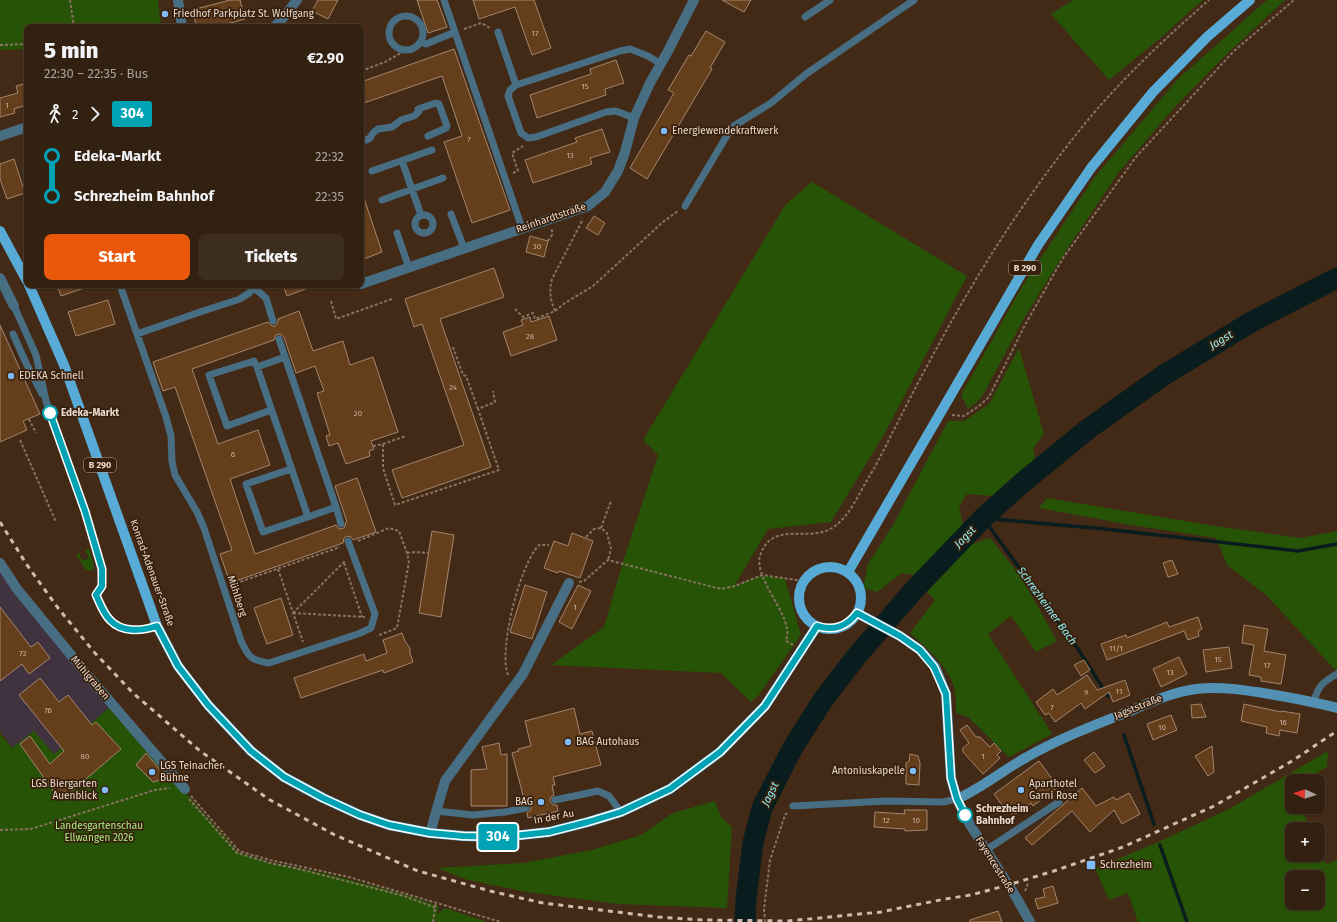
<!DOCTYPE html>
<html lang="en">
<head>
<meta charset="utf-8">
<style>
	:root { --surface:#322010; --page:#3d2d1e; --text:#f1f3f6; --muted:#a8a39f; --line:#4d3e30; --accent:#ea580c }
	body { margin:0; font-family:"Fira Sans",sans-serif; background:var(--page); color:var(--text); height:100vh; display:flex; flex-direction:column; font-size:15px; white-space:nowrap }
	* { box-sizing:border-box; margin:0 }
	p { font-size:13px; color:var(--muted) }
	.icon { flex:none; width:22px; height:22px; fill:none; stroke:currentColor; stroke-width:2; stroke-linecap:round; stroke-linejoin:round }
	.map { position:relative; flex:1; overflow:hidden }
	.sheet { position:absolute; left:24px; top:24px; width:340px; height:264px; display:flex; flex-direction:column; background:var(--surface); border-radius:8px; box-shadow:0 1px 3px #0004,0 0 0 1px var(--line) }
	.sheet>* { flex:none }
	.badge { padding:0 8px; border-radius:3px; font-size:14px; line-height:26px }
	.needle { width:26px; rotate:273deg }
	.controls { position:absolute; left:1285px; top:774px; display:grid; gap:8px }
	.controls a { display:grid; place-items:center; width:40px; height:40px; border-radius:8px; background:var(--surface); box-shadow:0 1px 3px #0004,0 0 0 1px var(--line); font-size:20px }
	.map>.badge { position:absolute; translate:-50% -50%; box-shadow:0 0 0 2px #fff }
	.legs { display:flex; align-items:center; gap:6px; height:44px; padding:0 20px; font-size:13px }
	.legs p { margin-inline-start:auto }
	.head { display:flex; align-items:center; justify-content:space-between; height:68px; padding:0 20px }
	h1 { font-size:22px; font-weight:800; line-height:30px }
	.button { display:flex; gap:8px; margin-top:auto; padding:8px 20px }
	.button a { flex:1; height:46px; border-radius:8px; background:var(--accent); color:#fff; font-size:16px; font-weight:800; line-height:46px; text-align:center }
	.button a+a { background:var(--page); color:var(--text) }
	ul { padding:0 20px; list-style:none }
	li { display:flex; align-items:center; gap:14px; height:40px; font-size:15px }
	li i { display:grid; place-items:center; width:6px; height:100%; margin:0 5px; background:currentColor }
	li i::after { content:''; width:10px; height:10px; margin:-5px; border:3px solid; border-radius:50%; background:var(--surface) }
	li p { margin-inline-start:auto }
	li:first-child i { background:linear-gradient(#0000 50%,currentColor 0) }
	li:last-child i { background:linear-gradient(currentColor 50%,#0000 0) }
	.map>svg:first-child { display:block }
</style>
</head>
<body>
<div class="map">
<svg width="1337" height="922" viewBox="0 0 1337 922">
	<rect width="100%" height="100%" fill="#422a16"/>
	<!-- commercial -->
	<path fill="#41323f" d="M 0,571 L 17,597 L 139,744 L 54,801 L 0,731 Z"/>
	<!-- green -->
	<path fill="#275306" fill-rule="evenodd" d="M 0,0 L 158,0 L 161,27 L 27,27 L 27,49 L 0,50 Z
		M 1073,0 L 1203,0 L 1158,40 L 1109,80 L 1051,14 Z
		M 1267,0 L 1285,0 L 1227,54 L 1174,108 L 1119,172 L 1067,249 L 1023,320 L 984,393 L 978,401 L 968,409 L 961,395 L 1023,285 L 1094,178 L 1178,79 Z
		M 812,182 L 967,276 L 886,431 L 831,522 L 768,529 L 735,585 L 762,575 L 785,579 L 801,635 L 758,696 L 751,702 L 721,673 L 551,665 L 604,627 L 622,565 L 658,455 L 643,440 L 786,204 Z
		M 1019,348 L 1044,434 L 1033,449 L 1037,467 L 993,496 L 967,494 L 959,506 L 964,529 L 914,575 L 902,573 L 877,592 L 863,588 L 868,564 L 893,525 L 948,421 L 964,421 L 989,404 Z
		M 1047,498 L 1215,526 L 1300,538 L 1337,531 L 1337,672 L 1266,595 L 1227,565 L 1216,538 L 1131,525 L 1039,508 Z
		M 990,538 L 1021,577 L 1057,641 L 1036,652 L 1011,616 L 988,634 L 1052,734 L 1009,757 L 968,717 L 956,713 C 956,702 956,689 951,679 C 942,661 925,646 910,633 L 935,600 L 925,590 L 967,546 Z
		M 89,549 L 94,565 L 93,570 L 90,571 L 86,570 L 76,555 L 79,553 L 82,561 L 89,558 L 85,550 Z
		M 110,707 L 238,852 L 270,862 L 328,874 L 404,894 L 439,906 L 437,914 L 445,908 L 487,922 L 0,922 L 0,733 L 12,748 L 34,731 L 54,754 Z
		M 1328,751 L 1327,767 L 1302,781 L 1292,781 L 1292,807 L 1301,807 L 1310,829 L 1292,829 L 1292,855 L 1318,855 L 1318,846 L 1326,864 L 1337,860 L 1337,922 L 1138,922 L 1128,893 L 1109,900 L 1095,868 L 1154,844 L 1229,809 ZM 1292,877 L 1318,877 L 1318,903 L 1292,903 Z
		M 715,801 L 721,817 L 732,827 L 727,908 L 618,904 L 527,892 L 468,880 L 437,868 L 523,863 L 592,850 L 641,835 L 673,813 Z"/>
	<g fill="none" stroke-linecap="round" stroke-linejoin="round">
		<!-- stream -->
		<path stroke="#0a1d1e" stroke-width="3.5" d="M 983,518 L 1105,529 L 1298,551 L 1337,544
			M 983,518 L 1078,649 L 1108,696
			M 1124,735 L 1154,824
			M 1160,845 L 1187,922"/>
		<!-- river -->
		<path stroke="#0a1d1e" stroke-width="21" d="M 745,922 L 746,899 L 753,843 L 762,808 L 792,749 L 823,700 L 856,657 L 913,591 L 983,518 L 1022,483 L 1088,429 L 1164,375 L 1253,321 L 1337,278"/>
	</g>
	<!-- building -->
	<path fill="#653e1c" stroke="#a2866f" d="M 230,0 L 240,0 L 245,19 L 216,27 L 197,27 L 192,10 Z
		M 318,0 L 338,0 L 328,19 L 312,11 Z
		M 417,0 L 437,0 L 447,27 L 428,33 Z
		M 473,0 L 534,0 L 551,48 L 532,55 L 515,7 L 479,19 Z
		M 722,0 L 751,0 L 744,12 Z
		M 706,31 L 725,42 L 710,68 L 712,69 L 647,179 L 630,168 L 674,93 L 668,90 L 689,55 L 691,56 Z
		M 454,49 L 510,210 L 472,223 L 444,142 L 462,136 L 442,76 L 361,104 L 361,82 Z
		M 616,60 L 624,83 L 605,89 L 606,95 L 537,118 L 530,95 L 591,74 L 590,69 Z
		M 27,83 L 27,113 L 25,113 L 23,106 L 14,109 L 15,113 L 0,117 L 0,98 L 18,93 L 16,86 Z
		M 602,129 L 610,152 L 590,158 L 592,164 L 533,183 L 525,160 L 577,142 L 575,138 Z
		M 14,159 L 25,193 L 7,199 L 0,179 L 0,164 Z
		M 363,195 L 382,252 L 364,259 L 361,251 L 361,196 Z
		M 594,216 L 605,223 L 598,235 L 586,228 Z
		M 530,236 L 548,241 L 544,257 L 526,252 Z
		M 494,268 L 504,297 L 440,319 L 491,467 L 402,498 L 392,470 L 464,445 L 422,324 L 414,327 L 405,299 Z
		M 57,285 L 87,285 L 87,287 L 61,296 Z
		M 283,285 L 313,285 L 313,286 L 287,296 Z
		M 108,300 L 115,324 L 76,336 L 68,312 Z
		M 299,311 L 313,351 L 343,341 L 350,365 L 373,357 L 398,432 L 371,441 L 374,449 L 369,451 L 370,456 L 346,464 L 338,443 L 329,446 L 326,436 L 330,435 L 317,393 L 324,391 L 315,366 L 296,373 L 284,337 L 280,334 L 276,335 L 274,340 L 192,369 L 218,444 L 258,430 L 270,465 L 230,479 L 255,554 L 336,525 L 339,529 L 344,528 L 346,522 L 347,522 L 335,486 L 357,478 L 376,532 L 353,540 L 351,537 L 347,536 L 344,538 L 343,543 L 230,583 L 220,554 L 232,550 L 175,387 L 163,391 L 153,362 L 268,322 L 272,326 L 275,326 L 278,322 L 278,319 Z
		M 549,316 L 557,340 L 511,356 L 503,332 L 523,325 L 521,320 L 530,317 L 531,322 Z
		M 0,325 L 40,414 L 23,421 L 27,430 L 0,442 Z
		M 432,531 L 454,535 L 441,617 L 419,613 Z
		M 572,533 L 593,541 L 580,578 L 559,571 L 558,573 L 544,568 L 554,541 L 568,546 Z
		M 1172,560 L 1178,574 L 1168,577 L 1163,563 Z
		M 525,585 L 547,592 L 532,639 L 510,632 Z
		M 578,585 L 591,591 L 572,629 L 559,622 Z
		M 281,598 L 293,635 L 267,644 L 254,608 Z
		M 0,607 L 31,647 L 38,642 L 50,658 L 29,674 L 22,664 L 0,681 Z
		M 1198,617 L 1202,629 L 1198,631 L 1199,636 L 1188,640 L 1184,631 L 1107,660 L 1101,644 L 1126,635 L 1127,638 L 1167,622 L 1169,627 Z
		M 1244,625 L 1268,629 L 1264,651 L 1286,655 L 1281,684 L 1261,681 L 1261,677 L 1249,675 L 1254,645 L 1242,643 Z
		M 402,633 L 405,641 L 410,648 L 410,653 L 413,662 L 384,673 L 383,670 L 301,698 L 294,678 L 364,654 L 366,661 L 387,653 L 383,640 Z
		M 1229,647 L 1232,668 L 1206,672 L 1203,650 Z
		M 1179,657 L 1187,674 L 1161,687 L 1153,669 Z
		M 1084,660 L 1090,670 L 1081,676 L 1074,665 Z
		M 1087,675 L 1097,690 L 1125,680 L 1130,695 L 1113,702 L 1109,692 L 1085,709 L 1081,703 L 1055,722 L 1049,713 L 1045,715 L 1036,702 L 1053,689 L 1057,695 Z
		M 40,678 L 59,702 L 68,695 L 92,725 L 96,722 L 121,749 L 67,795 L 64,791 L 57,796 L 20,744 L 30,736 L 50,764 L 64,751 L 19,695 Z
		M 1201,704 L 1206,717 L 1192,718 L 1191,705 Z
		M 1244,704 L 1281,712 L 1281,711 L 1300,714 L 1297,733 L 1280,730 L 1279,736 L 1266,733 L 1267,727 L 1241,721 Z
		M 574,708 L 580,734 L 592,731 L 601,765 L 553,777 L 555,785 L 552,785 L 554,795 L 551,797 L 550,801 L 553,805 L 557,805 L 558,811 L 528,818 L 527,813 L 531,810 L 531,807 L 528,803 L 525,803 L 512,753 L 519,751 L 518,749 L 531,746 L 525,721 Z
		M 1171,715 L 1177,730 L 1153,740 L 1147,724 Z
		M 967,725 L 976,737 L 980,737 L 990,747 L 994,743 L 1001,751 L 997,755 L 1000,758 L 983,774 L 963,752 L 963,748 L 969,743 L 960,730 Z
		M 499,743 L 501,755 L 507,754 L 507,806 L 471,806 L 471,770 L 487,769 L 482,747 Z
		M 1212,746 L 1214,772 L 1208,776 L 1195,756 Z
		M 1094,752 L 1105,766 L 1095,773 L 1084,760 Z
		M 146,753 L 167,778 L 153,782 L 136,765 Z
		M 910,754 L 918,756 L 920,763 L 919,785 L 906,784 L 906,763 L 909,761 Z
		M 1039,761 L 1058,787 L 1033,806 L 1031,803 L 1013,816 L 1009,810 L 1007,812 L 994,794 Z
		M 1082,788 L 1096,806 L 1114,797 L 1116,800 L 1129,793 L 1140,814 L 1122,824 L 1114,810 L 1090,832 L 1072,811 L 1032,845 L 1025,838 Z
		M 904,810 L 927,810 L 927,830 L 905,831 L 905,829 L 874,827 L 875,812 L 905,814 Z
		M 1053,886 L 1058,903 L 1038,909 L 1035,899 L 1045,897 L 1043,889 Z
		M 998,911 L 1002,922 L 970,922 L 970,920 Z"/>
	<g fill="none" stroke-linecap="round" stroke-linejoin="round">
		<!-- path -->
		<path stroke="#887363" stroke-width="2" stroke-dasharray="3 2" stroke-linecap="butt" d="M 70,0 L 74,27
			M 464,29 L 481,23 L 490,28
			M 0,45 L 27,44
			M 361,71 L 385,62 L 406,50
			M 513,173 L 518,171 L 512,153 L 523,146
			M 548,241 L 552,235 L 552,229
			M 331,301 L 336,319 L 392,299
			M 515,309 L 523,317 L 533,313 L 535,319 L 555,311 L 565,303 L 593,286 L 663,222 L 678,211
			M 555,311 C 550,299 549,291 552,279 L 583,219
			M 453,347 L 463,375 L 466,376 L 478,409
			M 952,415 L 964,416 L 979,406 L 989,397 L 1025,325 L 1063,258 L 1136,157 L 1234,51 L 1294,0
			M 29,419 L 36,433
			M 20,440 L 56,522
			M 383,444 L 383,468 L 395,505 L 499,470 L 478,409 L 495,402 L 493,391
			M 373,446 L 383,444 L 406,436
			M 601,528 L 611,501
			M 586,537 L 594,529 L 601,528 L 607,533 L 611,549 L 608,560
			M 358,541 L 389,528 L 399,531 L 407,553 L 409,562 L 397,628 L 377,636
			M 407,553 L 415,552 L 429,553
			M 344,563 L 362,617
			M 278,569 L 303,642
			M 579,582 L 584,581 L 608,560 L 721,589 L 735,586 L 762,575 L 803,581
			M 231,585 L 340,547
			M 293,613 L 346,560
			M 293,613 L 365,617
			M 793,645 L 786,641 C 787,637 788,633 787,629 C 784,608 754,575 760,556 C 772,518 810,545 835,526 C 849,516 858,496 866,482 C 880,459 891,435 903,412 C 918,382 934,353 950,324 C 987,258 1028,195 1075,136 C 1114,86 1161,42 1209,0
			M 508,675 C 498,650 520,564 539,545 L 549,545
			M 191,796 L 239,851 L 270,860 L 349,877 L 501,922
			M 189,799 L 237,853 L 270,863 L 299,869 L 404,896 L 436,908
			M 0,830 L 31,829 L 155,790 L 170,788
			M 1025,891 L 1028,883
			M 433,922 L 436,902
			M 765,922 L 764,909 L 770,860 L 785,815 L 787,813"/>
		<!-- service -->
		<path stroke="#486e84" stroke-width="7" d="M 444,0 L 522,228
			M389 33a17 17 0 1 1 34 0a17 17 0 1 1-34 0Z
			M 805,17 L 830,0
			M 498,32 L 516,85 L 620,51 L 630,49 L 648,56 L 661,64
			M 420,42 L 426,44 L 455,32
			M 516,85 L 510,90 L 508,96 L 521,133 L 528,138 L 536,137 L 606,112 L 616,111 L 634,118
			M 418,109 L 436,103 L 439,104 L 447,126 L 446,128 L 428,136
			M 366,140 L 370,138 L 373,133 L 378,129 L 392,127 L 401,120 L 414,116 L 419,111
			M 402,161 L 421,215
			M 26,171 L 27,171
			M 372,171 L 432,150
			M 382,200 L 443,178
			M 685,206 L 732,127 L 771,103 L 806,74 L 914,0
			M 451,214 L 464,248
			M415 224a9 9 0 1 1 18 0a9 9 0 1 1-18 0Z
			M 397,233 L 409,268
			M 120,285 L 137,334 L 200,312 L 240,299 L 249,293 L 254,288 L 254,285
			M 254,288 L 266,298 L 273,321
			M 14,306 L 36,355 L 46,401 L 85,511 L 102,569 L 102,586 L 96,595 C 111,627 121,637 157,626
			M 13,334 L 26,363 L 42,394
			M 137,334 L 166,417 L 171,436 L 172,462 L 175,475 L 197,512 L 204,528 L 241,641 C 249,658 251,660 269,663 L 358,634 L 371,628 L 375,614 L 348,541
			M 279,339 L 285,357
			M 257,367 L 254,361 L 209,375 L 227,426 L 271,410
			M 291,469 L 246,484 L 263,532 L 308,517
			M 336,507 L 308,517 L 257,367 L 285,357 L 336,507 L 341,524
			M 1314,702 C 1317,687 1324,681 1337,674
			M 555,800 L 598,791 L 609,796 L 621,812
			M 793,806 L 886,801 L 943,802 L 957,799
			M 436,811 L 473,815 L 505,812 L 526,808
			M 986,850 L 1059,802"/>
		<!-- minor -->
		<path stroke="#486e84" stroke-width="10" d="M 178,0 L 182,27
			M 274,27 L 283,18 L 297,0
			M 0,136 L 27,127
			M 0,278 L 14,306
			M 361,284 L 588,206 L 605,192 L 618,171 L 625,152 L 634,118 L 650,83 L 667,53 L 694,0
			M 0,563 L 17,589 L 89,677 L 185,789
			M 430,833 L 445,781 L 523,674 L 569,583"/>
		<!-- tertiary -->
		<path stroke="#486e84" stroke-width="10" d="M 957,799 L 969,823 L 1016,897 L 1030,922"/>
		<!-- secondary -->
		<path stroke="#5291b3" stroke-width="10" d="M 857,613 L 900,636 L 920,650 L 935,667 L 946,694 L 951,778 L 957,799 C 982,788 1003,770 1027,757 C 1060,738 1095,725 1130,711 C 1151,702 1173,692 1196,689 C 1220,686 1245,690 1269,694 C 1292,698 1314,702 1337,708"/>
		<!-- primary -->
		<path stroke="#58abd7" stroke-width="10" d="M 0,231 L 27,281
			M 29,285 L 64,365 L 157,626 L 178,666 L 208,705 L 251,751 L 284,777 L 323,798 L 360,815 L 389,825 L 430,833 L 463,836 L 504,837 L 549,832 L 588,822 L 621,812 L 670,789 L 720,752 L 765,706 L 817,626
			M799 598a31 31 0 1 1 62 0a31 31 0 1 1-62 0Z
			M 848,572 L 1038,245 L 1091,168 L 1153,92 L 1207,37 L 1250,0"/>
		<!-- rail -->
		<path stroke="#cdbcaf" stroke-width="3" stroke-dasharray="5 5" stroke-linecap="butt" d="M 0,522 L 27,565 L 58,608 L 94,652 L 133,693 L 200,751 L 270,800 L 335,835 L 418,871 L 494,892 L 543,903 L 658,917 L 703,920 L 788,921 L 881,912 L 945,899 L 971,895 L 1008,885 L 1054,871 L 1123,847 L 1214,806 L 1292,761 L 1337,731"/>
	</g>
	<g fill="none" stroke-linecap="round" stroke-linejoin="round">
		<defs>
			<path id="line-1" d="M 50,413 L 85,511 L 102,569 L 102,586 L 96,595 C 100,603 103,613 110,620 C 122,633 142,631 157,626 L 178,666 L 208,705 L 251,751 L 284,777 L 323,798 L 360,815 L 389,825 L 430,833 L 463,836 L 504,837 L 549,832 L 588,822 L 621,812 L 670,789 L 720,752 L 765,706 L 817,626 C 834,631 846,627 857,613 L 900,636 L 920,650 L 934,667 L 946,694 L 951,778 L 957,799 L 965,815"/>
		</defs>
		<!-- line-1 casing -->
		<use href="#line-1" stroke="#fff" stroke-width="9"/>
		<!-- line-1 -->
		<use href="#line-1" stroke="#00a3b4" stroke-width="6"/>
	</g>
	<!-- markers -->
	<g fill="#81bcfa" stroke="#37200c" stroke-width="1.5">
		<circle cx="165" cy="14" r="4"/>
		<circle cx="664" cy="131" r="4"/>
		<circle cx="11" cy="376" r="4"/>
		<circle cx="568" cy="742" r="4"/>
		<circle cx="913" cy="771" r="4"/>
		<circle cx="152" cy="772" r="4"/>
		<circle cx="105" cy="790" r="4"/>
		<circle cx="1021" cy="790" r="4"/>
		<circle cx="541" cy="802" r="4"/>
		<rect x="1086" y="860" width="10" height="10" rx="2"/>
	</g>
	<g fill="#fff" stroke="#00a3b4" stroke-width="2">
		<circle cx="50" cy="413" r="7"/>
		<circle cx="965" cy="815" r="7"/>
	</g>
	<g text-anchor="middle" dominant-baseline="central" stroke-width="3.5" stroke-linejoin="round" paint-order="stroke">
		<!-- number labels -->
		<g font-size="8" fill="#c9b3a2">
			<text x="535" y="33">17</text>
			<text x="585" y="86">15</text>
			<text x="7" y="105">1</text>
			<text x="469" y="139">7</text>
			<text x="570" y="155">13</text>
			<text x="537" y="246">30</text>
			<text x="530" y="336">28</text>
			<text x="453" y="387">24</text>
			<text x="358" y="413">20</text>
			<text x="233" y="454">6</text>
			<text x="575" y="607">1</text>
			<text x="1116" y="648">11/1</text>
			<text x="23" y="653">72</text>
			<text x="1218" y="659">15</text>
			<text x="1267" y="665">17</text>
			<text x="1170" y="672">13</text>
			<text x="1119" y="691">11</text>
			<text x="1086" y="692">9</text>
			<text x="1052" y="707">7</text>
			<text x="48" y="710">76</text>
			<text x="1283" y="722">16</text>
			<text x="1162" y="727">10</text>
			<text x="85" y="756">80</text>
			<text x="983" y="756">1</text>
			<text x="886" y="820">12</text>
			<text x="916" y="820">10</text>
		</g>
		<!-- shield labels -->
		<g fill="#37200c" stroke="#b4a294" stroke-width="1">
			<rect x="1009" y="261" width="32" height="14" rx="3"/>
			<rect x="84" y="458" width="32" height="14" rx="3"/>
		</g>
		<g font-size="9" font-weight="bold" fill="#eadace">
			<text x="1025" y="268">B 290</text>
			<text x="100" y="465">B 290</text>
		</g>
		<!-- poi labels -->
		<g font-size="10" fill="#eadace" stroke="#37200c" text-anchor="start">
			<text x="173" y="14">Friedhof Parkplatz St. Wolfgang</text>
			<text x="672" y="131">Energiewendekraftwerk</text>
			<text x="19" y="376">EDEKA Schnell</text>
			<text x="576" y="742">BAG Autohaus</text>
			<text x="160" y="766">LGS Teinacher<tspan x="160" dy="12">Bühne</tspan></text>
			<text x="905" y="771" text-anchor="end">Antoniuskapelle</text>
			<text x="97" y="784" text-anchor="end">LGS Biergarten<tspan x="97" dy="12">Auenblick</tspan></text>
			<text x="1029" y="784">Aparthotel<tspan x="1029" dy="12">Garni Rose</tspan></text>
			<text x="533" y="802" text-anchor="end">BAG</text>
			<text x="1100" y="865">Schrezheim</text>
		</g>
		<!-- street labels -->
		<g font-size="10" fill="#eadace" stroke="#37200c">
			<text transform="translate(551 218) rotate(-19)">Reinhardtstraße</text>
			<text transform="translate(152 573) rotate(70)">Konrad-Adenauer-Straße</text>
			<text transform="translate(237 596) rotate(72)">Mühlberg</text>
			<text transform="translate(90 678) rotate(50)">Mühlgraben</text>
			<text transform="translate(1138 707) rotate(-22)">Jagststraße</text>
			<text transform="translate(554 817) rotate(-11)">In der Au</text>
			<text transform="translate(995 865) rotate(58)">Fayencestraße</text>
		</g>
		<!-- stop labels -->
		<g font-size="10" font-weight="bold" fill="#eadace" stroke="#37200c" text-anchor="start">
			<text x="61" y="413">Edeka-Markt</text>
			<text x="976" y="809">Schrezheim<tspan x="976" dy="12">Bahnhof</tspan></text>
		</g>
		<!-- park labels -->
		<g font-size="10" fill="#a9ee86" stroke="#37200c">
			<text x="99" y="826">Landesgartenschau<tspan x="99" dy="12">Ellwangen 2026</tspan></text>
		</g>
		<!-- water labels -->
		<g font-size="11" font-style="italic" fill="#8feff7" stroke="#37200c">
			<text transform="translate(1221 340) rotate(-31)">Jagst</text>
			<text transform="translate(965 537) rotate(-46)">Jagst</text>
			<text transform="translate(1047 606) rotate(54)">Schrezheimer Bach</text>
			<text transform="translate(770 794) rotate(-64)">Jagst</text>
		</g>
	</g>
</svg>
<div class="controls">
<a><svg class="needle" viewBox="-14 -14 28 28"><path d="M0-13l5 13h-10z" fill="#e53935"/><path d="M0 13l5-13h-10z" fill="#a8a39f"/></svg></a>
<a>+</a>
<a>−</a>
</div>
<b class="badge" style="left:498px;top:837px;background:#00a3b4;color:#fff">304</b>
<section class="sheet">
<div class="head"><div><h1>5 min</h1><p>22:30 – 22:35 · Bus</p></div><b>€2.90</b></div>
<div class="legs"><svg class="icon" aria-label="walk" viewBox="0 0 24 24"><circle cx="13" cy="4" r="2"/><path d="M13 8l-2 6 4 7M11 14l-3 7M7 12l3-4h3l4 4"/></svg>2<svg class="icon" aria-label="forward" viewBox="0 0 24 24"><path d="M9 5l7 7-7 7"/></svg><b class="badge" style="background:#00a3b4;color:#fff">304</b></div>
<ul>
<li><i style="color:#00a3b4"></i><b>Edeka-Markt</b><p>22:32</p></li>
<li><i style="color:#00a3b4"></i><b>Schrezheim Bahnhof</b><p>22:35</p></li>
</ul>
<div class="button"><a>Start</a><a>Tickets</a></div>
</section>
</div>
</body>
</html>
